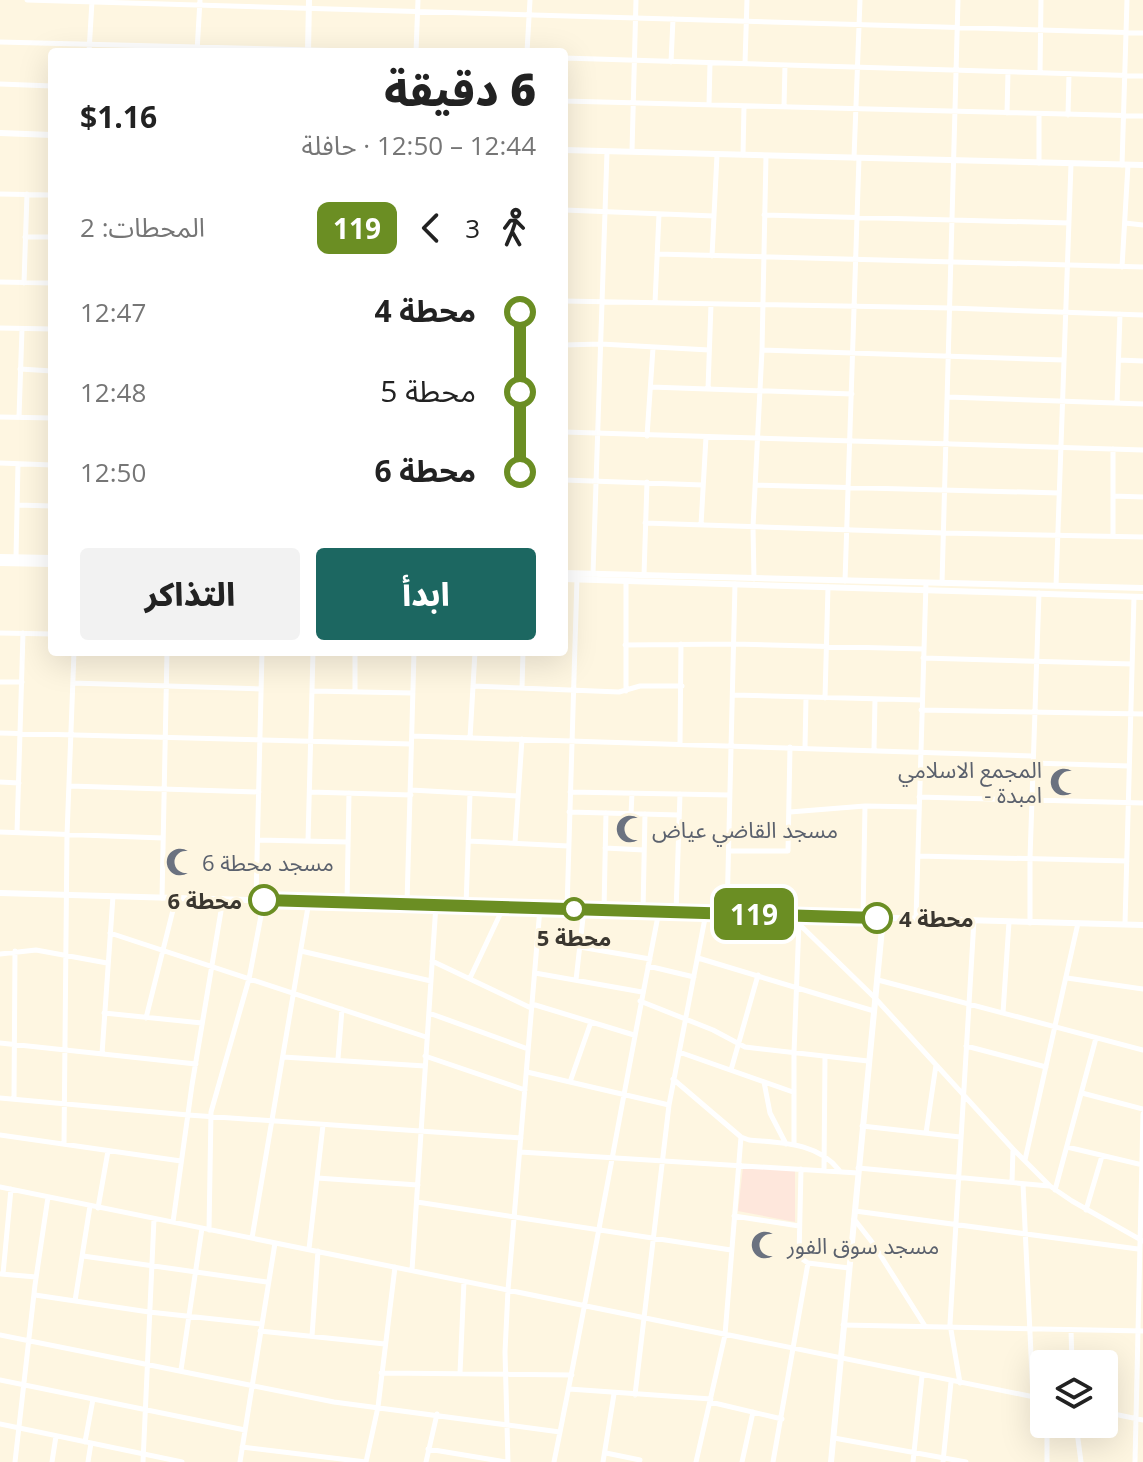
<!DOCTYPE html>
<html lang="ar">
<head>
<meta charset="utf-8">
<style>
	:root { --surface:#fff; --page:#f2f2f2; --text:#222; --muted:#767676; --accent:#1c6761 }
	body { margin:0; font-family:"Open Sans","Noto Sans Arabic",sans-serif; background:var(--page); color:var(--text); direction:rtl; height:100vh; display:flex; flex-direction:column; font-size:30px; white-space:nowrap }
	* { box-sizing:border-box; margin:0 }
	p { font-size:26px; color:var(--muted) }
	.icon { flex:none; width:44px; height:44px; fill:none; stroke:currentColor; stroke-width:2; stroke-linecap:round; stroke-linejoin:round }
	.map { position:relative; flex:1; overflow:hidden; direction:ltr }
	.drawer { position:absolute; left:48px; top:48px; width:520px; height:608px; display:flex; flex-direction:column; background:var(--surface); border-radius:8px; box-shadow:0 8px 32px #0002; direction:rtl }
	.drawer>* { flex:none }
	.badge { padding:0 16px; border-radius:12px; font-size:28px; line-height:52px }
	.controls { position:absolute; left:1030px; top:1350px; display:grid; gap:16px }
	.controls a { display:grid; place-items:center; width:88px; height:88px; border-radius:8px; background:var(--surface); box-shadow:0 8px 32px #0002; font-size:40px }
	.map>.badge { position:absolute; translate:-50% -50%; box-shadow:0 0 0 4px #fff }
	.legs { display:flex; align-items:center; gap:12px; height:88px; padding:0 32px; font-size:26px }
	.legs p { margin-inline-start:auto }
	.overview { display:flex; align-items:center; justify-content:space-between; height:136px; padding:0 32px }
	h1 { font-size:44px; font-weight:800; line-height:60px }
	.action { display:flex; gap:16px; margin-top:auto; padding:16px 32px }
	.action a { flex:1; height:92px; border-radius:8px; background:var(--accent); color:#fff; font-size:32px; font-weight:800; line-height:92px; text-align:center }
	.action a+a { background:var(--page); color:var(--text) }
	ul { padding:0 32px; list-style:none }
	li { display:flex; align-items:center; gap:28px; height:80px; font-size:30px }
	li i { display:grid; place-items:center; width:12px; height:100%; margin:0 10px; background:currentColor }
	li i::after { content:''; width:20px; height:20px; margin:-10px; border:6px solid; border-radius:50%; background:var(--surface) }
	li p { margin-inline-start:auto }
	li:first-child i { background:linear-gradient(#0000 50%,currentColor 0) }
	li:last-child i { background:linear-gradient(currentColor 50%,#0000 0) }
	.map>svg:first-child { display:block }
</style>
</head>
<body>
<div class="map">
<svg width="1143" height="1462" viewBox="0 0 1143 1462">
	<rect width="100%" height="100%" fill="#fef6e1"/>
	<!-- commercial -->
	<path fill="#fee7dc" d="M 743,1167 L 795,1170 L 795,1222 L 738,1211 Z"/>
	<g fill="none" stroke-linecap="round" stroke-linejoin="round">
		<!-- minor -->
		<path stroke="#fff" stroke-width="5" d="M 27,0 L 1143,33
			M 0,42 L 390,52
			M 89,52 L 92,1
			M 197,52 L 200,0
			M 416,52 L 418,0
			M 527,52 L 530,0
			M 564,58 L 1143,76
			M 671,62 L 673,19
			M 745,63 L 747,0
			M 1040,73 L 1041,0
			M 0,84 L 52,86
			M 564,101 L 1143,116
			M 565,101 L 565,58
			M 709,105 L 710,63
			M 784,107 L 785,65
			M 1007,113 L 1008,72
			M 1068,115 L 1069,74
			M 632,151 L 636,0
			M 743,155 L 744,106
			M 854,158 L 860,0
			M 1039,163 L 1039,114
			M 1122,165 L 1127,0
			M 0,194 L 52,195
			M 564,210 L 714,216
			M 764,215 L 1069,223
			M 1125,223 L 1143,225
			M 25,237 L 52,237
			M 657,254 L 1143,267
			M 712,256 L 717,155
			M 1122,267 L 1128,165
			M 0,282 L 52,283
			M 24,283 L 27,194
			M 564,301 L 950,308 L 1143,315
			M 655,303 L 659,214
			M 0,328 L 52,329
			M 564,345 L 601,344 L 709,350
			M 762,350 L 1064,360
			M 1119,360 L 1143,361
			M 20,369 L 52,371
			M 651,387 L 852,394
			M 708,389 L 711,304
			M 948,397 L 1143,404
			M 1117,403 L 1120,314
			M 0,417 L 52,418
			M 19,417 L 22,329
			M 564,432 L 1143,450
			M 647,436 L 653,348
			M 0,463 L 52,465
			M 564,480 L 703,485
			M 755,485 L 1059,493
			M 1113,496 L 1143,497
			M 17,505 L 52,506
			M 645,523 L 943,533 L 1143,537
			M 701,525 L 706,437
			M 1113,536 L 1113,449
			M 16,557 L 18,464
			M 593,574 L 607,152
			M 644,575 L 647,482
			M 754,579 L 753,527 L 762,350 L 766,156
			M 845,581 L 859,158
			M 942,583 L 958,0
			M 1056,586 L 1071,164
			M 0,633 L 52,634
			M 625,645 L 734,644 L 923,649
			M 923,658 L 1132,664
			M 0,682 L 22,682
			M 73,683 L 261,689
			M 473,686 L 619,692 L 640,686 L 682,686
			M 522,688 L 523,652
			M 313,691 L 412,693
			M 626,691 L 626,581
			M 355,692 L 355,652
			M 733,695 L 921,700
			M 825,698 L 828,587
			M 921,710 L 1143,714
			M 0,733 L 411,744
			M 412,736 L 1033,756
			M 470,738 L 475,652
			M 680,744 L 681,644
			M 805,747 L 806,698
			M 874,749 L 875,699
			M 1033,763 L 1129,766
			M 0,782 L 19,783
			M 70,786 L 259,792
			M 411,790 L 518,796
			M 310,792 L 411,795
			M 570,792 L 729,795
			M 919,797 L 1143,803
			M 569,812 L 679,815
			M 790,812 L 865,806 L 919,807
			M 631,814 L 632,793
			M 0,832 L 163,838
			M 17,832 L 23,633
			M 258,840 L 348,842
			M 308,841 L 313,652
			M 468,841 L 568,846
			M 515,843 L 522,739
			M 605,848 L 644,850
			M 729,851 L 788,851 L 790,747
			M 918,856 L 1127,861
			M 162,898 L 167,652
			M 256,900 L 262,652
			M 347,902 L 349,793
			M 407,903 L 414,652
			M 466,905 L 470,794
			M 567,909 L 577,578
			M 604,910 L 606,813
			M 643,911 L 645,814
			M 676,912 L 680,794
			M 727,913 L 735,584
			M 863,917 L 865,806
			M 916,919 L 926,583
			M 1030,923 L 1030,858 L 1039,593
			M 799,924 L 875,998 L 1013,1149 L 1050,1186 L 1072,1201 L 1143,1241
			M 1125,924 L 1134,597
			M 110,933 L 426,1037
			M 580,947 L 650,959
			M 301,951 L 431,981
			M 0,954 L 36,950 L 107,963
			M 698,958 L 874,1011
			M 432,961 L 531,1008
			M 648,966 L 694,977
			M 535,973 L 642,992
			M 470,978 L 504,906
			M 1067,978 L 1143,989
			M 576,980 L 584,909
			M 878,980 L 1143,1050
			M 640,1001 L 713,1030 L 745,1047 L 868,1061
			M 532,1004 L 634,1035
			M 104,1013 L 202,1023
			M 429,1013 L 528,1049
			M 1003,1013 L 1009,922
			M 146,1018 L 176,898
			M 0,1043 L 196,1064
			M 966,1046 L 1046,1067
			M 679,1052 L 793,1092
			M 102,1054 L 113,896
			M 425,1056 L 525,1090
			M 283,1057 L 425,1066
			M 338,1059 L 342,1009
			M 731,1070 L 758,975
			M 527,1072 L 669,1105
			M 673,1079 L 741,1137 L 749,1140 C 781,1143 817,1142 839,1170
			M 570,1082 L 591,1022
			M 764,1082 L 770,1113 L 786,1144
			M 1082,1093 L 1143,1109
			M 0,1098 L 188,1115 L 521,1138
			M 14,1099 L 15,951
			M 862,1126 L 960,1137
			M 926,1133 L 936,1065
			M 0,1135 L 181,1161
			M 64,1144 L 67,835 L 74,652
			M 794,1144 L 794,1053 L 799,922
			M 1067,1147 L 1143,1165
			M 520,1152 L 858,1173
			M 1025,1160 L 1078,923
			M 858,1168 L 1049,1186
			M 801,1169 L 799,1257 L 808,1263 L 849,1268
			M 824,1170 L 825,1057
			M 317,1178 L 418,1185
			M 1012,1182 L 1013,1149
			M 1023,1184 L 1033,1397
			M 0,1187 L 1044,1399
			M 1055,1190 L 1096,1038
			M 417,1202 L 731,1250
			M 98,1208 L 108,1151
			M 1086,1210 L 1102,1156
			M 855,1211 L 1138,1249
			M 734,1216 L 799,1226
			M 854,1219 L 872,1242 L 925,1326
			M 173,1222 L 192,1085 L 223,899
			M 209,1230 L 211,1112 L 249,979 L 264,900
			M 252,1238 L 309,901
			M 309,1249 L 323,1125
			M 83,1256 L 267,1282
			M 412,1270 L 436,904
			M 1,1274 L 36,1277
			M 3,1274 L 11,1189
			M 35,1295 L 149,1312 L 261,1324
			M 75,1301 L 90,1206
			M 843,1325 L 1143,1331
			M 1071,1330 L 1072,1364
			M 260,1331 L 385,1344
			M 0,1335 L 334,1402 L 560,1432
			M 312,1336 L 318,1251
			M 181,1370 L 202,1228
			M 381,1373 L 572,1375
			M 460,1373 L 464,1281
			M 0,1380 L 245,1430
			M 960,1383 L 950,1324 L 974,920
			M 569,1389 L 711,1399
			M 635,1395 L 669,1105 L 706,913
			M 710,1402 L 782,1419
			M 1104,1412 L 1143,1420
			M 0,1424 L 182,1462
			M 1076,1424 L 1081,1462
			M 834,1438 L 966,1462
			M 85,1442 L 93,1399
			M 242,1447 L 366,1462
			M 428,1449 L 506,1462
			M 606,1453 L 640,1460
			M 15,1462 L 35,1285 L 48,1197
			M 52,1462 L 56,1436
			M 88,1462 L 91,1443
			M 143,1462 L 154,1219
			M 240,1462 L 275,1243
			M 366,1462 L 378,1407 L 395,1267
			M 426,1462 L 437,1414
			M 508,1462 L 505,1352 L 508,1290 L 540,908
			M 554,1462 C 591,1279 623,1094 659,911
			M 603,1462 L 614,1394
			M 696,1462 L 725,1335 L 741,1137
			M 742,1462 L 753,1412
			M 773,1462 L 808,1263
			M 913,1462 L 922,1376
			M 943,1462 L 951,1382
			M 1047,1462 L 1047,1424
			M 1135,1462 L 1143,1114"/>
		<!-- tertiary -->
		<path stroke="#fff" stroke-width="6" d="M 308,52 L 309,0
			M 0,133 L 52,135
			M 564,150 L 1143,165
			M 0,893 L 1143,925
			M 831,1462 L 883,918"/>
		<!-- secondary -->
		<path stroke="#fff" stroke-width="6" d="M 0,557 L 52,558
			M 0,563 L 52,564
			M 564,573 L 1143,588
			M 564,579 L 1143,597"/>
	</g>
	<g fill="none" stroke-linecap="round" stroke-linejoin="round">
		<defs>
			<path id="line-1" d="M 264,900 L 877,918"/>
		</defs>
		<!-- line-1 casing -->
		<use href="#line-1" stroke="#fff" stroke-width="18"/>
		<!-- line-1 -->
		<use href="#line-1" stroke="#6b8e23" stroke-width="12"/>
	</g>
	<!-- icons -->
	<defs>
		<symbol id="mosque-bare" viewBox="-9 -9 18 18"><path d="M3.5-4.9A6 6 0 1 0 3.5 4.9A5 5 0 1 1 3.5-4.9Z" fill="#6b7280" stroke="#fef6e1" stroke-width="2.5" paint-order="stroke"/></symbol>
	</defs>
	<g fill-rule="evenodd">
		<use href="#mosque-bare" x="1044" y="762" width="40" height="40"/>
		<use href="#mosque-bare" x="610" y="809" width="40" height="40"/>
		<use href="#mosque-bare" x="160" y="842" width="40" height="40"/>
		<use href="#mosque-bare" x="745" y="1225" width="40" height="40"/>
	</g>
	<!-- markers -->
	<g fill="#fff" stroke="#6b8e23" stroke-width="4">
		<circle cx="264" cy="900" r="14"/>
		<circle cx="574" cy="909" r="10"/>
		<circle cx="877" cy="918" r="14"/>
	</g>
	<g text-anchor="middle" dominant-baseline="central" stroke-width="6" stroke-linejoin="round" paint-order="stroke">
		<!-- worship labels -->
		<g font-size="22" fill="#5b616d" stroke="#fef6e1" text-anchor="start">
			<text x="1042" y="769" text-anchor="end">المجمع الاسلامي<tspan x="1042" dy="25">- امبدة</tspan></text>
			<text x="652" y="829">مسجد القاضي عياض</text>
			<text x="202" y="862">مسجد محطة 6</text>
			<text x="787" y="1245">مسجد سوق الفور</text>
		</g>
		<!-- stop labels -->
		<g font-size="22" font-weight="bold" fill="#3b3730" stroke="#fef6e1" text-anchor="end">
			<text x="242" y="900">محطة 6</text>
			<text x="899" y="918" text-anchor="start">محطة 4</text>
			<text x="574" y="937" text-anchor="middle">محطة 5</text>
		</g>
	</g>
</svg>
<div class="controls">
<a><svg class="icon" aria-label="layers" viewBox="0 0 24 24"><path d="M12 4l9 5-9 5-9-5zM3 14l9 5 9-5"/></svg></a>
</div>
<b class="badge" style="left:754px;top:914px;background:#6b8e23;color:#fff">119</b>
<section class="drawer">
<div class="overview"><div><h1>6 دقيقة</h1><p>12:44 – 12:50 · حافلة</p></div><b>$1.16</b></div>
<div class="legs"><svg class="icon" aria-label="walk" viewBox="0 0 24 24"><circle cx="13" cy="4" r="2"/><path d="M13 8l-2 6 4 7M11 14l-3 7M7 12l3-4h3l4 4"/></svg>3<svg class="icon" aria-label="back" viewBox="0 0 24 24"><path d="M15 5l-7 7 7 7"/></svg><b class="badge" style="background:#6b8e23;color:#fff">119</b><p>المحطات: 2</p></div>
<ul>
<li><i style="color:#6b8e23"></i><b>محطة 4</b><p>12:47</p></li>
<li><i style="color:#6b8e23"></i><span>محطة 5</span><p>12:48</p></li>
<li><i style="color:#6b8e23"></i><b>محطة 6</b><p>12:50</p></li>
</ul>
<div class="action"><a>ابدأ</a><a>التذاكر</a></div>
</section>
</div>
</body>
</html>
